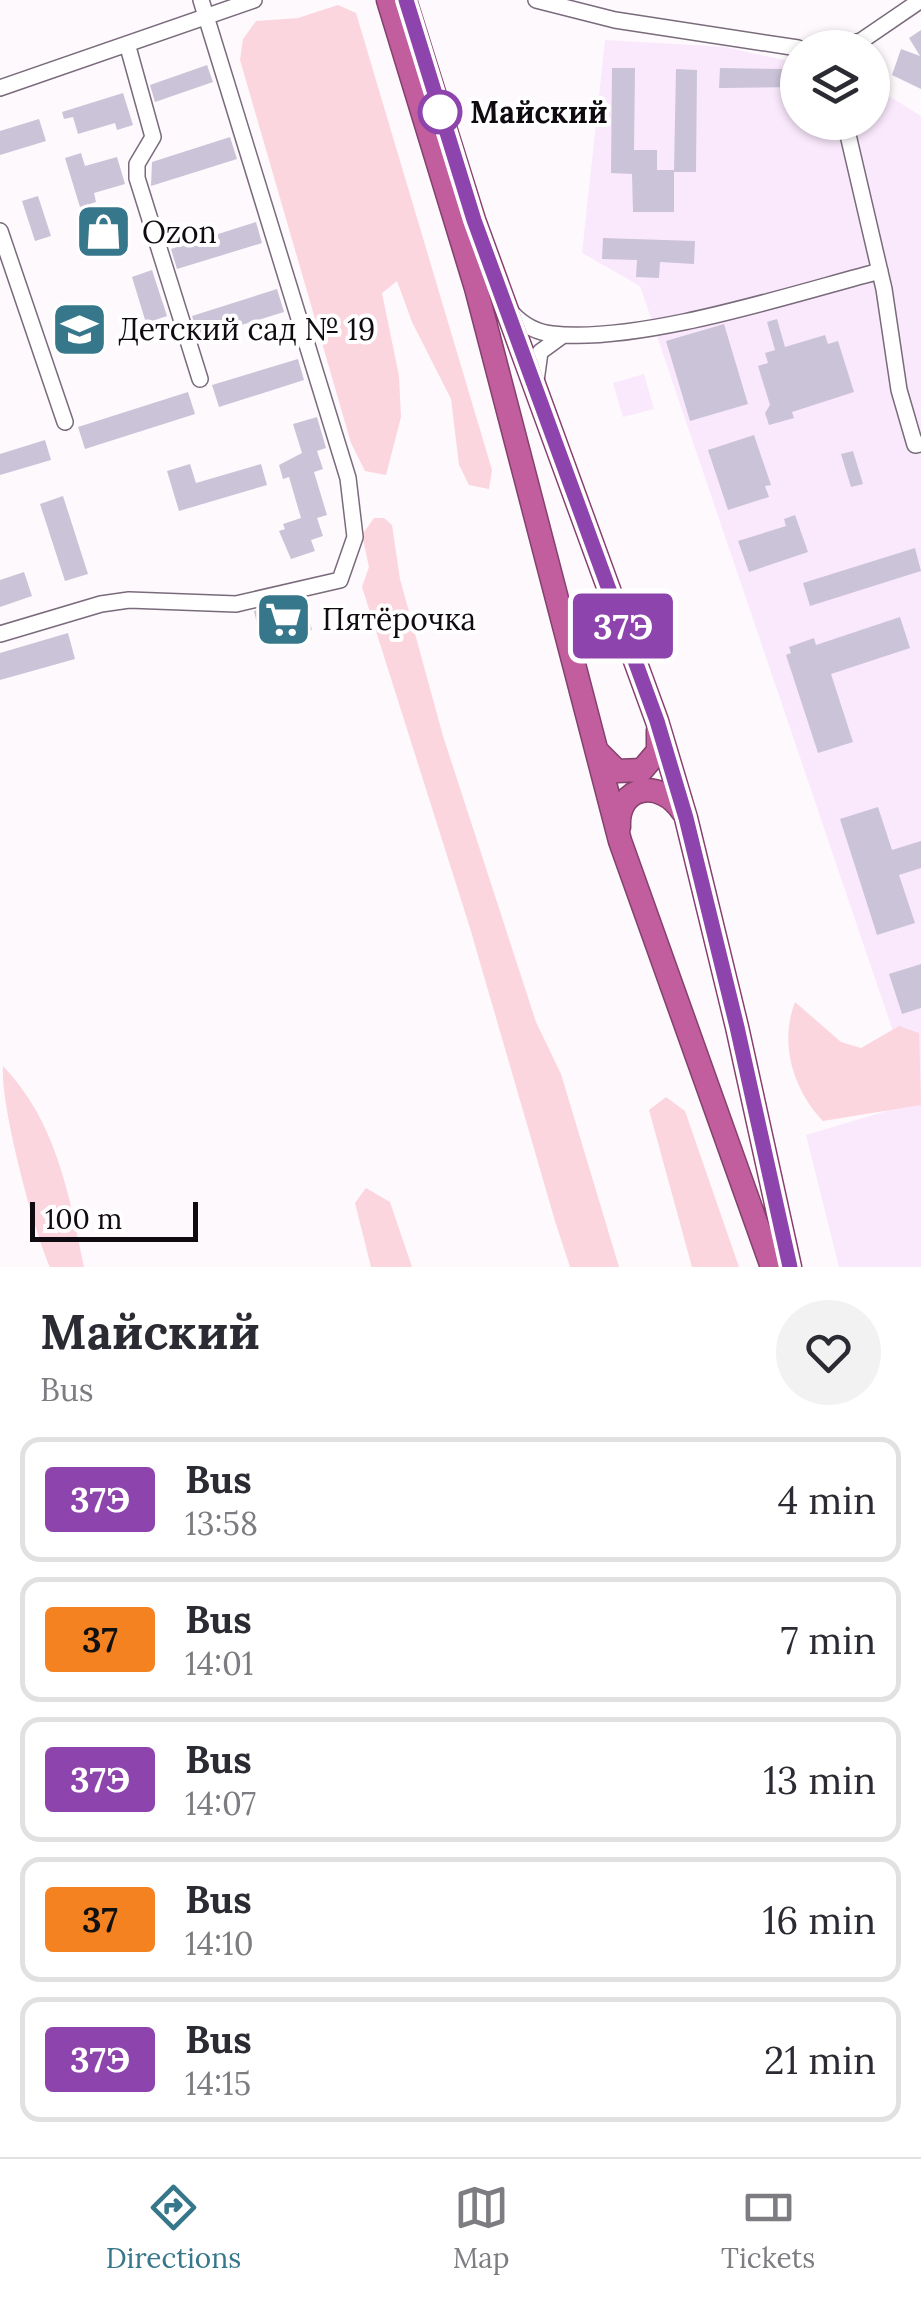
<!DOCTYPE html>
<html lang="en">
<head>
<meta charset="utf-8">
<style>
	:root { --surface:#fff; --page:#f2f2f3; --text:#2b2b33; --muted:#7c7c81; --line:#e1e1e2; --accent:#37778b }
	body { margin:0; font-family:Lora,serif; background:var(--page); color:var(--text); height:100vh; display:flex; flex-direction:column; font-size:38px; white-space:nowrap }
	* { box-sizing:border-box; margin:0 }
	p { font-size:32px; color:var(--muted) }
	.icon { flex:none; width:55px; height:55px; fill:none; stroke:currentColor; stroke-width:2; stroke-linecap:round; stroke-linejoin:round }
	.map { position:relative; height:1267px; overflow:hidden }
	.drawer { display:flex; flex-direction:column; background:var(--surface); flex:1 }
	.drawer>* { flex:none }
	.badge { padding:0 20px; border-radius:8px; font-size:35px; line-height:65px }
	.controls { position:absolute; left:780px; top:30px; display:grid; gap:20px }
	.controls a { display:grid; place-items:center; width:110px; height:110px; border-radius:50%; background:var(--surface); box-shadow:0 2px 8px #0004; font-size:50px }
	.scale { position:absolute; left:30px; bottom:25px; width:168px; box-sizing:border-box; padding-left:10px; border:5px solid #100b11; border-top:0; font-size:28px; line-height:35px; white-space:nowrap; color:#100b11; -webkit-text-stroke:8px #fff; paint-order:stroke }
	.map>.badge { position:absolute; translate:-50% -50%; box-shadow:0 0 0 5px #fff }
	.round { display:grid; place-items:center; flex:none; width:105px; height:105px; border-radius:52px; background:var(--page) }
	.summary { display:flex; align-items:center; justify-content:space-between; height:170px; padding:0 40px }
	h1 { font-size:48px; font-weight:700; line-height:75px }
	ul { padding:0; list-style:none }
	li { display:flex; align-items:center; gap:30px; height:125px; margin:0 20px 15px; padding:0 20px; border:5px solid var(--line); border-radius:20px }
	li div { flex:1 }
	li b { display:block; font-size:38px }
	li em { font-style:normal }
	li .badge { min-width:110px; font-weight:700; text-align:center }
	.menu { display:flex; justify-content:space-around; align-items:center; height:140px; border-top:2px solid var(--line); background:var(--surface); font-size:28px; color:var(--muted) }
	.menu a { display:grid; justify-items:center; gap:5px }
	.menu .on { color:var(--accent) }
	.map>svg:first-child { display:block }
</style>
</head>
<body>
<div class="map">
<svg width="921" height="1267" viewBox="0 0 921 1267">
	<rect width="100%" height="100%" fill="#fdf9fd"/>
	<!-- built -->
	<path fill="#fae9fc" d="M 605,40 L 725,47 L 797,63 L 798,122 L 872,122 L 873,86 L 921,116 L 921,1267 L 839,1267 L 806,1135 L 917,1102 L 640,286 L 582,253 Z
		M 644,374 L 654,409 L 623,417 L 613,383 Z"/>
	<!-- green -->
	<path fill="#fcd6df" d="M 338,5 L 356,13 L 492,470 L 489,489 L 469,485 L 459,465 L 451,399 L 412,322 L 397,281 L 382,293 L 399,376 L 401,417 L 386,475 L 365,471 L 351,443 L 240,60 L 243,39 L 256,21 L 298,18 Z
		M 374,518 L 384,518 L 392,525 L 400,579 L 443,736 L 536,1022 L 561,1074 L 619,1267 L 570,1267 L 555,1221 L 470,928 L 362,587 L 369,567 L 362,535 Z
		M 795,1002 L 841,1042 L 861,1048 L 899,1026 L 919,1033 L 921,1105 L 823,1121 C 793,1090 779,1043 795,1002 Z
		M 3,1066 C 56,1121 69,1194 84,1267 L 50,1267 C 32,1226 0,1103 3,1066 Z
		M 666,1097 L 685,1111 L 739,1267 L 692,1267 L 649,1110 Z
		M 366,1188 L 390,1202 L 412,1267 L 371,1267 L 355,1203 Z"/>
	<!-- building -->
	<path fill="#cbc3d8" d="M 921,30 L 921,89 L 892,75 L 901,49 L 920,56 L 909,38 Z
		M 207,65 L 213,82 L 155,102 L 150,85 Z
		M 612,68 L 635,68 L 634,150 L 657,150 L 657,170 L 674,170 L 676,69 L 697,70 L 696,172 L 674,172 L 674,212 L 633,212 L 632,174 L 611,173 Z
		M 720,68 L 785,69 L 795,72 L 795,87 L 719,88 Z
		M 123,93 L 133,125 L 117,130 L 115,123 L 78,134 L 73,117 L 64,119 L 62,112 Z
		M 39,119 L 46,141 L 0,155 L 0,131 Z
		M 230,137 L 237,159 L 151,186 L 152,162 Z
		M 81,153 L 85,166 L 117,157 L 125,184 L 94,193 L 96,202 L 80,207 L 65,158 Z
		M 38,196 L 51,236 L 35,241 L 22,201 Z
		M 103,222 L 108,240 L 91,244 L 86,227 Z
		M 256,222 L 262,243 L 177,269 L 171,249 Z
		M 603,238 L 695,241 L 694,264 L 660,262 L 659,278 L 636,277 L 637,260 L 602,259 Z
		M 152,270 L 167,316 L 146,323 L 132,277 Z
		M 277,289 L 284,312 L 199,338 L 192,316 Z
		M 84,306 L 96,346 L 74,352 L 62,312 Z
		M 777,319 L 785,347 L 825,335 L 828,344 L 838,341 L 854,392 L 792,412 L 794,418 L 769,425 L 765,413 L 770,405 L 758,366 L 768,363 L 765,353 L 775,350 L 767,322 Z
		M 724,324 L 748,404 L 690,421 L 666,341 Z
		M 298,359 L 304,380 L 219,407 L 212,385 Z
		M 188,392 L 195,414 L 85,449 L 78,427 Z
		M 317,417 L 326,448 L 317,451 L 323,469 L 314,472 L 327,515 L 317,518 L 323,536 L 311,540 L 315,551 L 291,559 L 279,531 L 285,529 L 283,524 L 301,518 L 289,477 L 283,479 L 279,465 L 302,453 L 293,424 Z
		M 754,435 L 771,485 L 765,486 L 769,497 L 728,510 L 708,450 Z
		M 45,440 L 51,460 L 0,475 L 0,454 Z
		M 853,451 L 863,484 L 851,487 L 841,454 Z
		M 190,464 L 196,483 L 261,464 L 267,485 L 179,511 L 167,471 Z
		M 63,496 L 88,574 L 65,581 L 40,504 Z
		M 795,515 L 808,552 L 749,572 L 738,541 L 786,526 L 784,519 Z
		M 915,548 L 921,571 L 810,606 L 803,583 Z
		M 24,572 L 32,596 L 0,607 L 0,580 Z
		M 305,600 L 312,630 L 261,641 L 254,611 Z
		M 900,617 L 910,648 L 831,674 L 853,742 L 818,753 L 786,655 L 791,653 L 789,647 L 814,638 L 816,645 Z
		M 68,633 L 75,659 L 0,680 L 0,653 Z
		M 878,807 L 892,850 L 921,841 L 921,868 L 899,875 L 915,923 L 877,935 L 840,819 Z
		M 921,964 L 921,1008 L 902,1014 L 889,974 Z"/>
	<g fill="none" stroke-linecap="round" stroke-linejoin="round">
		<defs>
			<path id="minor" d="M 536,0 L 615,20 L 798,48
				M 128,47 L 153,137 L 137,164 L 137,178 L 200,379
				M 826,48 L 861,41 L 921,0
				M 0,88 L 254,0
				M 845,122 L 884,289 L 899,390 L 915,445 L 921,444
				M 0,231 L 65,422
				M 512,313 C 523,325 535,332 552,334 C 640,344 792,294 880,271
				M 536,381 L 540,352 L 562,336
				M 0,634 L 101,604 L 129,600 L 236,604 L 340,580 L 355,537 L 348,478 L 201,0"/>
			<path id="highway" d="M 388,0 L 476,288 L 620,841 L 772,1267
				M 405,0 L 474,220 L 657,721 L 686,818 L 737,1027 L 790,1267
				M 598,752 L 617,771 L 642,770 L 658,751 L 658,731
				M 619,827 C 617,784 661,779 682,811"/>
		</defs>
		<!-- minor casing -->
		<use href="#minor" stroke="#796b7b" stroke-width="18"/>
		<!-- highway casing -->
		<use href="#highway" stroke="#84416d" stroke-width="25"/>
		<!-- minor -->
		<use href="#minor" stroke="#fff" stroke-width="15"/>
		<!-- highway -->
		<use href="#highway" stroke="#c25e9e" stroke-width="22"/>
	</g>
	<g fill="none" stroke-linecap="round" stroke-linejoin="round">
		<defs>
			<path id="line" d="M 406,0 L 474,220 L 657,721 L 686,818 L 737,1027 L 790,1267"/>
		</defs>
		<!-- line casing -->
		<use href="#line" stroke="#fff" stroke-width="22"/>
		<!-- line -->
		<use href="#line" stroke="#8e44ad" stroke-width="15"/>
	</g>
	<!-- icons -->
	<defs>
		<symbol id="shop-square" viewBox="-11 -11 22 22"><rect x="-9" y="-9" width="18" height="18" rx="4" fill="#37778b" stroke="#fff"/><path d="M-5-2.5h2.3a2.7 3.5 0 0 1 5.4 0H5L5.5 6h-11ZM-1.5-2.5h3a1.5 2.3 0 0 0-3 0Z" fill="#fff"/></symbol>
		<symbol id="school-square" viewBox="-11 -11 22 22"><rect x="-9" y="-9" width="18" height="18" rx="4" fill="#37778b" stroke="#fff"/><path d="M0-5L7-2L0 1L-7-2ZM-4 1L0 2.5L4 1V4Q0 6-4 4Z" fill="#fff"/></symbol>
		<symbol id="supermarket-square" viewBox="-11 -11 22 22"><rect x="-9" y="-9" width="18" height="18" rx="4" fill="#37778b" stroke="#fff"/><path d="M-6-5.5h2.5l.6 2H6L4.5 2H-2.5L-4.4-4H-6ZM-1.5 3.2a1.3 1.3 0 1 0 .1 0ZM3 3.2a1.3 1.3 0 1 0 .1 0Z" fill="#fff"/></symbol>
	</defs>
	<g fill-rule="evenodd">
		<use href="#shop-square" x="72" y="200" width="63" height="63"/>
		<use href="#school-square" x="48" y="298" width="63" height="63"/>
		<use href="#supermarket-square" x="252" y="588" width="63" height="63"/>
	</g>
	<!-- markers -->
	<circle fill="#fff" stroke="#8e44ad" stroke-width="5" cx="440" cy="112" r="20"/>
	<g text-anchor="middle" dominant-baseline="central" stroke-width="8" stroke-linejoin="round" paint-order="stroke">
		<!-- stop labels -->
		<g font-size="30" font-weight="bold" fill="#100b11" stroke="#fff" text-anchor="start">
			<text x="470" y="112">Майский</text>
		</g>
		<!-- poi labels -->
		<g font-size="30" fill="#100b11" stroke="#fff" text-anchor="start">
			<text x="142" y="232">Ozon</text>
			<text x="118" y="329">Детский сад № 19</text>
			<text x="322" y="619">Пятёрочка</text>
		</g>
	</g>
</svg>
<div class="controls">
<a><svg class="icon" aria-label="layers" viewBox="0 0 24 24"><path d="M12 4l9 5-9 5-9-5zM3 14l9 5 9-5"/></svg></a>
</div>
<div class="scale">100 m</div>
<b class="badge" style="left:623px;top:626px;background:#8e44ad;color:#fff">37Э</b>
</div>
<section class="drawer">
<div class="summary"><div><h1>Майский</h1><p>Bus</p></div><a class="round"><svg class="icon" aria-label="heart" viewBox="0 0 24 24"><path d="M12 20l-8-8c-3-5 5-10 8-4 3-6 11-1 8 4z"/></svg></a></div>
<ul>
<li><span class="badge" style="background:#8e44ad;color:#fff">37Э</span><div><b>Bus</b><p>13:58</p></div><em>4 min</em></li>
<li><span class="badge" style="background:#f58220;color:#111">37</span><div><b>Bus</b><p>14:01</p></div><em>7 min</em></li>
<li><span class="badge" style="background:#8e44ad;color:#fff">37Э</span><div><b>Bus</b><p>14:07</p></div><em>13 min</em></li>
<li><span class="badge" style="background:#f58220;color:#111">37</span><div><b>Bus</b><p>14:10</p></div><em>16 min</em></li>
<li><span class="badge" style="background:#8e44ad;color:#fff">37Э</span><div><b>Bus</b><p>14:15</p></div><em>21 min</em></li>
</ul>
</section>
<nav class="menu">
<a class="on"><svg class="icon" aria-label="directions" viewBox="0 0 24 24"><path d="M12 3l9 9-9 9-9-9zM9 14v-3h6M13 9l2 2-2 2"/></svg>Directions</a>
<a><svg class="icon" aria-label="map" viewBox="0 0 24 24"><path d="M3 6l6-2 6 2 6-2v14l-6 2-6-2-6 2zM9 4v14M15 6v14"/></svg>Map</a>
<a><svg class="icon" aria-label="tickets" viewBox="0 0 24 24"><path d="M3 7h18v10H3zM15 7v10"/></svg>Tickets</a>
</nav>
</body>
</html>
